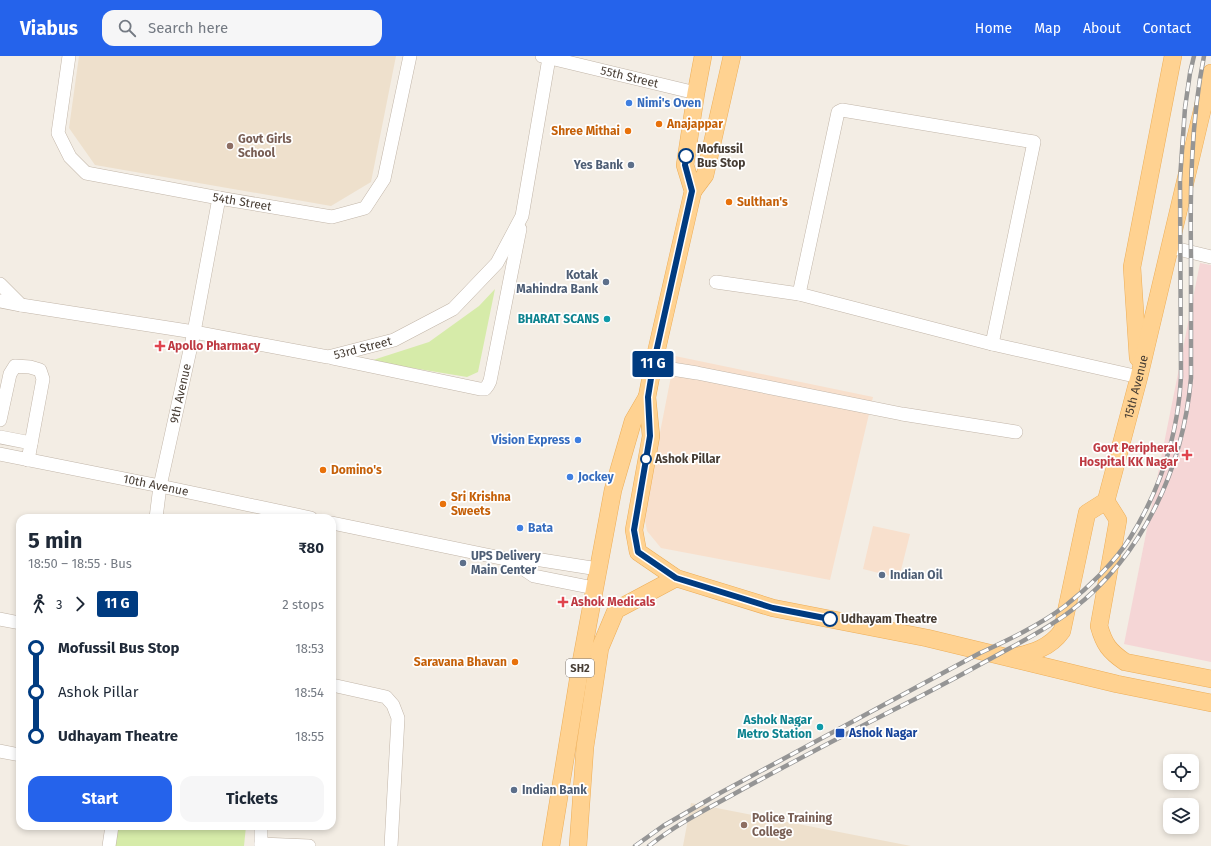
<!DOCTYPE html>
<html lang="en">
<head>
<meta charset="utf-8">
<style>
	:root { --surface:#fff; --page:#f6f6f7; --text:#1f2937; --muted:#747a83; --accent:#2563eb }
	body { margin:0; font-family:"Fira Sans",sans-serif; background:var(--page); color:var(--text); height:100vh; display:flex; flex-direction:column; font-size:15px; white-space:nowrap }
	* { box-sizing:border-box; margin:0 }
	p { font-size:13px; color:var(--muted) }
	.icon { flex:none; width:22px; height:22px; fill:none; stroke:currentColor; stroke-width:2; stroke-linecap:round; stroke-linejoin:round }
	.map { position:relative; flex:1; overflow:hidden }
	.panel { position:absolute; left:16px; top:458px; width:320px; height:316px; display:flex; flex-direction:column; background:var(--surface); border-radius:12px; box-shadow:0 2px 6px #0003 }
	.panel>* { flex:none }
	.badge { padding:0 8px; border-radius:3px; font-size:14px; line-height:26px }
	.tools { position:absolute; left:1163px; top:698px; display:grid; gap:8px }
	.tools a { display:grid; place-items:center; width:36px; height:36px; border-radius:8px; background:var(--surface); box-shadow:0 2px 6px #0003; font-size:20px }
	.map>.badge { position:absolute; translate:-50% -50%; box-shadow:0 0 0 2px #fff }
	.legs { display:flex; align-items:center; gap:6px; height:44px; padding:0 12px; font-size:13px }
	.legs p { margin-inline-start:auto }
	.head { display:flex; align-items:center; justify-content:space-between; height:68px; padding:0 12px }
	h1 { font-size:22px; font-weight:700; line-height:30px }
	.action { display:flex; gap:8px; margin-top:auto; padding:8px 12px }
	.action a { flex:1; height:46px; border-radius:12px; background:var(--accent); color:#fff; font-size:16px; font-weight:700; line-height:46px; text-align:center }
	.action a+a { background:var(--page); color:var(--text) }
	ul { padding:0 12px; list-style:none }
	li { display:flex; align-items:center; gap:14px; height:44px; font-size:15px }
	li i { display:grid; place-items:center; width:6px; height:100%; margin:0 5px; background:currentColor }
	li i::after { content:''; width:10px; height:10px; margin:-5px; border:3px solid; border-radius:50%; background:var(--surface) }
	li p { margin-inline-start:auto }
	li:first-child i { background:linear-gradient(#0000 50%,currentColor 0) }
	li:last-child i { background:linear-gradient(currentColor 50%,#0000 0) }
	header { display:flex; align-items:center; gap:24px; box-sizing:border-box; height:56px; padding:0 20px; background:var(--accent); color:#fff }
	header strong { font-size:19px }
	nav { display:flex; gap:22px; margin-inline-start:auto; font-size:14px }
	.search { width:280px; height:36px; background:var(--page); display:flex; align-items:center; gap:10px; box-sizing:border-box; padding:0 14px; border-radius:12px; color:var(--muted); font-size:15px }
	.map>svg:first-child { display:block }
</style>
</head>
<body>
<header>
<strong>Viabus</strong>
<div class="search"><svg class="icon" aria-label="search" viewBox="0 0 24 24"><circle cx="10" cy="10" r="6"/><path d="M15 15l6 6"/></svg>Search here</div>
<nav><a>Home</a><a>Map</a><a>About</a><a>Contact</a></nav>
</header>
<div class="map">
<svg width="1211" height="790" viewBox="0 0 1211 790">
	<rect width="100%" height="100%" fill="#f3ede4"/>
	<!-- commercial -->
	<path fill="#f8e0cd" d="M 675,300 L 873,341 L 830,524 L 661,492 L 647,475 L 644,458 Z
		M 873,470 L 910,478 L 899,522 L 863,513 Z"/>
	<!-- education -->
	<path fill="#eee0cc" d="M 79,0 L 396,0 L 371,126 L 331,150 L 95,109 L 69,72 Z
		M 691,747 L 911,790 L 683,790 Z"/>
	<!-- medical -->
	<path fill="#f5d6d6" d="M 1200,207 L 1211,209 L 1211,606 L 1124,588 Z"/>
	<!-- green -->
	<path fill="#d6eba9" d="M 495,233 L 478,316 L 467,321 L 370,305 L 429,286 L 479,250 Z
		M 112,770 L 246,770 L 244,790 L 109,790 Z"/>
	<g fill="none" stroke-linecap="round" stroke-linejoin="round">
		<defs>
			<g id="minor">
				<path id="s1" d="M 69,0 L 58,77 L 70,101 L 86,117 L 219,142 L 332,161 L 365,152 L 384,123 L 410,0"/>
				<path id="s2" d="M 542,0 L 696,37"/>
				<path d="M 1170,191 L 1211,201"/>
				<path d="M 716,226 L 799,238 L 992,288 L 1139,321"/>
				<path id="s3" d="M 0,228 L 21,249 L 194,276 L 328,301 L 394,284 L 453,253 L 497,207 L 522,160 L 549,2"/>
				<path d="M 799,238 L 838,56 L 842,54 L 1034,86 L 992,288"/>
				<path d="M 0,245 L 21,249"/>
				<path d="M 332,302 L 480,333 L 485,333 L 488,329 L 490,325 L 520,173"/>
				<path d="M 653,310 L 697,317 L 902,358 L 1016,376"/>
				<path d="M 0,364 L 10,318 L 15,310 L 30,311 L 40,314 L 43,323 L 28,404"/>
				<path d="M 0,381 L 31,387"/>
				<path id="s4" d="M 0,398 L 160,430 L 311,462"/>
				<path id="s5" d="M 156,462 L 160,430 L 194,276 L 219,142"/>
				<path d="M 332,467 L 510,504 L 535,503 L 598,513"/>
				<path d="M 510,504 L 534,520 L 594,532"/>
				<path d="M 0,563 L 20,567"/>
				<path d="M 332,629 L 386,641 L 393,649 L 398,662 L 391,790"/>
				<path d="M 0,695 L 20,699"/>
				<path d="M 261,770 L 261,790"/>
				<path d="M 261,788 L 309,790"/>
				<path d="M 109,790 L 112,770"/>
			</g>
			<g id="major">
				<path d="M 703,0 L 696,37 L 685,109 L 693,135 L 653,310 L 647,341 L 651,380 L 634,474 L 638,496 L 676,522 L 773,552 L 927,582 L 1117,628 L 1211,647"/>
				<path d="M 693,135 L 705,119 L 732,0"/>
				<path d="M 1138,302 L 1132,211 L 1173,0"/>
				<path d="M 1106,445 L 1118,464 L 1099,570 C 1104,588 1109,595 1125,606 L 1211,623"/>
				<path id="s6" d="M 1013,601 C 1032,597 1050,592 1062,575 L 1087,457 L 1106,445 L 1139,321 L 1211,17"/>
				<path d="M 551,790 L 581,606 L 613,434 L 633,365 L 647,341"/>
				<path d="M 578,790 L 585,691 L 600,592 L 616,554 L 676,522"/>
			</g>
		</defs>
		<!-- minor casing -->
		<use href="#minor" stroke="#c2b6a9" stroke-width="14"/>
		<!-- major casing -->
		<use href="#major" stroke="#edae58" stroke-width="18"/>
		<!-- minor -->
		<use href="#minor" stroke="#fff" stroke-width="13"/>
		<!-- major -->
		<use href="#major" stroke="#ffd291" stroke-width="17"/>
		<defs>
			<path id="rail" d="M 635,790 L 663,770 L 720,737 L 980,597 C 1008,584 1040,569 1065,550 C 1088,532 1115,506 1130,482 C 1160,434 1178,378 1181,321 L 1180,123 L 1185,52 L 1190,17 L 1194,0
				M 649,790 C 678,767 711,751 743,733 C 802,701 861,670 921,640 C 948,626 974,612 1001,597 C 1025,584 1050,571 1072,554 C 1144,498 1183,412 1191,322 C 1191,281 1191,241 1191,200 C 1190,133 1191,66 1204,0"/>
		</defs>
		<!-- rail casing -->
		<use href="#rail" stroke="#959595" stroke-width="4.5"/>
		<!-- rail -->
		<use href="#rail" stroke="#fff" stroke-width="3" stroke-dasharray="9" stroke-linecap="butt"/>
	</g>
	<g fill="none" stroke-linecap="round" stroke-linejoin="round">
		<defs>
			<path id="line-1" d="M 686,100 L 685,109 L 692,135 L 653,310 L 648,341 L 650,380 L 634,474 L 638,496 L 676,522 L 773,552 L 830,563"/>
		</defs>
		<!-- line-1 casing -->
		<use href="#line-1" stroke="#fff" stroke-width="9"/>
		<!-- line-1 -->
		<use href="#line-1" stroke="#003b80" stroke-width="6"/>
	</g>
	<!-- markers -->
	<g fill="#3f7fe0" stroke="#fff" stroke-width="1.5">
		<circle cx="629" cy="47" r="4"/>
		<circle cx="578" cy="384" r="4"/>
		<circle cx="570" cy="421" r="4"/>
		<circle cx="520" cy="472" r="4"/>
	</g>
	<g fill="#e8710a" stroke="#fff" stroke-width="1.5">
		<circle cx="659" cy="68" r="4"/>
		<circle cx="628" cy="75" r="4"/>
		<circle cx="729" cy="146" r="4"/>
		<circle cx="323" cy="414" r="4"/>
		<circle cx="443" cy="448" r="4"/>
		<circle cx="515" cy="606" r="4"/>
	</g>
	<g fill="#8d6e63" stroke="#fff" stroke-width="1.5">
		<circle cx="230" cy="90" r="4"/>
		<circle cx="744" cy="769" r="4"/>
	</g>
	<g fill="#fff" stroke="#003b80" stroke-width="2">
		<circle cx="686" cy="100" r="7"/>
		<circle cx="646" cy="403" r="5"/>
		<circle cx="830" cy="563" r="7"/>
	</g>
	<g fill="#5c6f8a" stroke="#fff" stroke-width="1.5">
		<circle cx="631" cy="109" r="4"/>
		<circle cx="606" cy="226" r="4"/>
		<circle cx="463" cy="507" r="4"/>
		<circle cx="882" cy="519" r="4"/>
		<circle cx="514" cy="734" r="4"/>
	</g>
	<g fill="#0f9aa8" stroke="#fff" stroke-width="1.5">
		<circle cx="607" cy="263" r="4"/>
		<circle cx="820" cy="671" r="4"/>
	</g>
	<g fill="#e0444e" stroke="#fff" stroke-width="1.5">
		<path d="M158 284h4v4h4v4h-4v4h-4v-4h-4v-4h4z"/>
		<path d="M1185 393h4v4h4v4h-4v4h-4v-4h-4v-4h4z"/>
		<path d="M561 540h4v4h4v4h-4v4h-4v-4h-4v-4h4z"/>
	</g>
	<rect fill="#1a4fb4" stroke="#fff" stroke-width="1.5" x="835" y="672" width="10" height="10" rx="2"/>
	<g text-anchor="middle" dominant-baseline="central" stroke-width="3.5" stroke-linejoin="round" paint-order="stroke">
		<!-- shield labels -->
		<rect fill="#fff" stroke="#7e7670" stroke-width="1" x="566" y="603" width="28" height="18" rx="3"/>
		<g font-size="11" font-weight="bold" fill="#463c33">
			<text x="580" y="612">SH2</text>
		</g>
		<!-- street labels -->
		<g font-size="12" fill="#463c33" stroke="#fff">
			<text stroke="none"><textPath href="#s2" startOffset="90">55th Street</textPath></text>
			<text stroke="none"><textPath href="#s1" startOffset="286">54th Street</textPath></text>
			<text stroke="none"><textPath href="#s3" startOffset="377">53rd Street</textPath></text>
			<text stroke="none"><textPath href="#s6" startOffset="318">15th Avenue</textPath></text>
			<text stroke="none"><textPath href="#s5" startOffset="127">9th Avenue</textPath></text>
			<text stroke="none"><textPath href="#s4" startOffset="159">10th Avenue</textPath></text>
		</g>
		<!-- shop labels -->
		<g font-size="12" font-weight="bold" fill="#366cbe" stroke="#fff" text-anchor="start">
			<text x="637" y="47">Nimi's Oven</text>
			<text x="570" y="384" text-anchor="end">Vision Express</text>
			<text x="578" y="421">Jockey</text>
			<text x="528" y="472">Bata</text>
		</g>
		<!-- food labels -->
		<g font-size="12" font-weight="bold" fill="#c56008" stroke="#fff" text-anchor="start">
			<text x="667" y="68">Anajappar</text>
			<text x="620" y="75" text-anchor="end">Shree Mithai</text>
			<text x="737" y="146">Sulthan's</text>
			<text x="331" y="414">Domino's</text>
			<text x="451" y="441">Sri Krishna<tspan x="451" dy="14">Sweets</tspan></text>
			<text x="507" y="606" text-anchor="end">Saravana Bhavan</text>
		</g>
		<!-- education labels -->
		<g font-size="12" font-weight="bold" fill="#785e54" stroke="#fff" text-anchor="start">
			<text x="238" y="83">Govt Girls<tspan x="238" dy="14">School</tspan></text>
			<text x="752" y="762">Police Training<tspan x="752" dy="14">College</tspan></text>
		</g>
		<!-- stop labels -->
		<g font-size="12" font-weight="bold" fill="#463c33" stroke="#fff" text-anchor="start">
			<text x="697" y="93">Mofussil<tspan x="697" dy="14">Bus Stop</tspan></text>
			<text x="655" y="403">Ashok Pillar</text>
			<text x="841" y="563">Udhayam Theatre</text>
		</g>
		<!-- service labels -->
		<g font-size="12" font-weight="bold" fill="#4e5e75" stroke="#fff" text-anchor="start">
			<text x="623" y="109" text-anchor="end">Yes Bank</text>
			<text x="598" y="219" text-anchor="end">Kotak<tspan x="598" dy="14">Mahindra Bank</tspan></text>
			<text x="471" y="500">UPS Delivery<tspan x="471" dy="14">Main Center</tspan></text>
			<text x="890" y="519">Indian Oil</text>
			<text x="522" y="734">Indian Bank</text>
		</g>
		<!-- culture labels -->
		<g font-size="12" font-weight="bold" fill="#0d838f" stroke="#fff" text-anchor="end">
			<text x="599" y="263">BHARAT SCANS</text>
			<text x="812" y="664">Ashok Nagar<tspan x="812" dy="14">Metro Station</tspan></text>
		</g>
		<!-- health labels -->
		<g font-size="12" font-weight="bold" fill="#be3a42" stroke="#fff" text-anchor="start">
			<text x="168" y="290">Apollo Pharmacy</text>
			<text x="1178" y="392" text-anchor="end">Govt Peripheral<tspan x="1178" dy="14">Hospital KK Nagar</tspan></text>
			<text x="571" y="546">Ashok Medicals</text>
		</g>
		<!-- transit labels -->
		<g font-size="12" font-weight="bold" fill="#164399" stroke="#fff" text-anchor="start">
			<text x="849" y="677">Ashok Nagar</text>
		</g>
	</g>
</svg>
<div class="tools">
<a><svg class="icon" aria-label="locate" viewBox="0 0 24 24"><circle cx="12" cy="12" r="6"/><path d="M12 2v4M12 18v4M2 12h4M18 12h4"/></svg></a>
<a><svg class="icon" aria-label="layers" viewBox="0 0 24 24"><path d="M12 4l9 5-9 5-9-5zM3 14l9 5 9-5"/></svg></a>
</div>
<b class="badge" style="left:653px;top:308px;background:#003b80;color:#fff">11 G</b>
<section class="panel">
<div class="head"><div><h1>5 min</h1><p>18:50 – 18:55 · Bus</p></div><b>₹80</b></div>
<div class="legs"><svg class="icon" aria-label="walk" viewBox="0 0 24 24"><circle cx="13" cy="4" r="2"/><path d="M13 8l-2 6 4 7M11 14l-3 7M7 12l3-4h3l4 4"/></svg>3<svg class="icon" aria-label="forward" viewBox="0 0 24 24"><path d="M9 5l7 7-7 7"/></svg><b class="badge" style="background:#003b80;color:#fff">11 G</b><p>2 stops</p></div>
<ul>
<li><i style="color:#003b80"></i><b>Mofussil Bus Stop</b><p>18:53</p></li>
<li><i style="color:#003b80"></i><span>Ashok Pillar</span><p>18:54</p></li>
<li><i style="color:#003b80"></i><b>Udhayam Theatre</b><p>18:55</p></li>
</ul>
<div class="action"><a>Start</a><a>Tickets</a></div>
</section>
</div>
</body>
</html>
